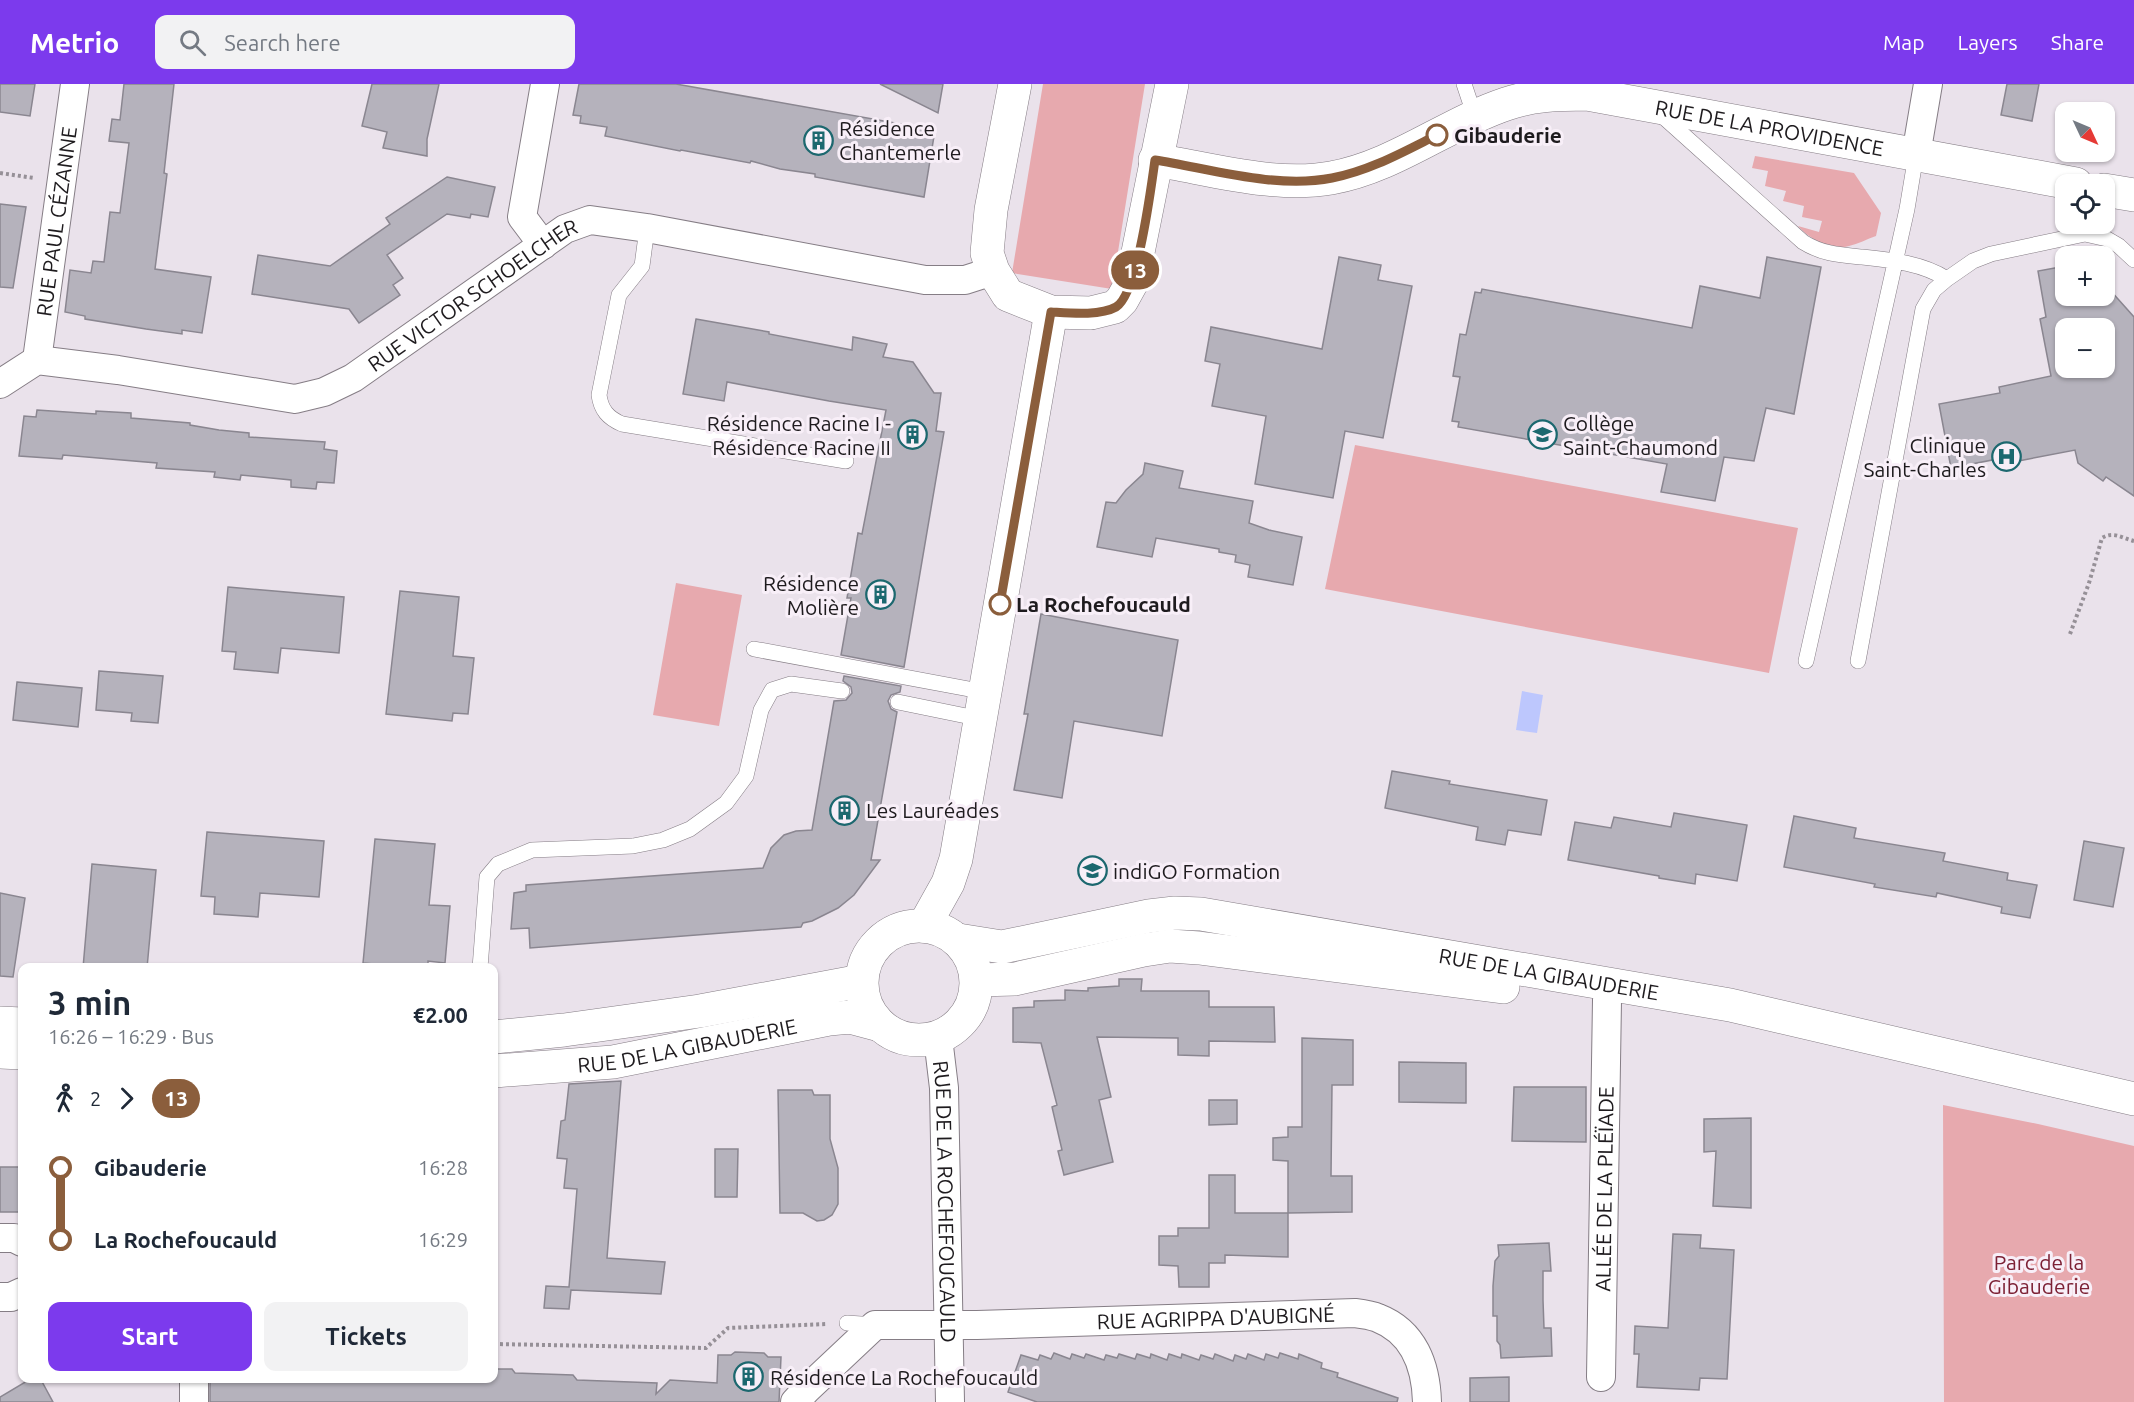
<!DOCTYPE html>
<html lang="en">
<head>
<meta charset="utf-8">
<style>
	:root { --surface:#fff; --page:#f2f2f3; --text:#1f2937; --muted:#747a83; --accent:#7c3aed }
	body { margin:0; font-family:Ubuntu,sans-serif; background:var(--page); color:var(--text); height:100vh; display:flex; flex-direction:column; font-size:22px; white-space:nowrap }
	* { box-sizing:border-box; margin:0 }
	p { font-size:20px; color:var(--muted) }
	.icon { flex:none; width:33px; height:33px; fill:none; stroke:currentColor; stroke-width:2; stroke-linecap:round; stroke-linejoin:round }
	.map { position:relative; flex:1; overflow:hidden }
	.side { position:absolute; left:18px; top:879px; width:480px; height:420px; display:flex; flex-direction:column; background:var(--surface); border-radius:12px; box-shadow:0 2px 4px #0004 }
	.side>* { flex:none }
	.badge { padding:0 12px; border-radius:20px; font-size:21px; line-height:39px }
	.needle { width:39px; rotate:134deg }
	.buttons { position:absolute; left:2055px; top:18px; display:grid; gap:12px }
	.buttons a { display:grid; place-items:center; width:60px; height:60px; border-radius:12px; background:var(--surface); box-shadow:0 2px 4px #0004; font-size:30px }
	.map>.badge { position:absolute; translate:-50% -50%; box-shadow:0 0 0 3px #fff }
	.legs { display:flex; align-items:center; gap:9px; height:66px; padding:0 30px; font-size:20px }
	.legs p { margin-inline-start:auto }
	.summary { display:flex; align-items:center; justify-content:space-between; height:102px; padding:0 30px }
	h1 { font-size:33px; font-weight:700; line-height:45px }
	.primary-button { display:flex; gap:12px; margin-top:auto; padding:12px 30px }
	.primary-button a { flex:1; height:69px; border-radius:12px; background:var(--accent); color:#fff; font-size:24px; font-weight:700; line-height:69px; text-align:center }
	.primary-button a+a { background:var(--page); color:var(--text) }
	ul { padding:0 30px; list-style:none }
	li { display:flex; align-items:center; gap:21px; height:72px; font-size:22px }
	li i { display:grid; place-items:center; width:9px; height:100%; margin:0 8px; background:currentColor }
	li i::after { content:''; width:15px; height:15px; margin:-8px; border:4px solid; border-radius:50%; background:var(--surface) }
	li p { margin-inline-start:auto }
	li:first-child i { background:linear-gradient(#0000 50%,currentColor 0) }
	li:last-child i { background:linear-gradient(currentColor 50%,#0000 0) }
	header { display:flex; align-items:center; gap:36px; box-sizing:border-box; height:84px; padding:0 30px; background:var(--accent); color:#fff }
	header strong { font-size:28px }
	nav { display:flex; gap:33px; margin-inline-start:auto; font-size:21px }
	.search { width:420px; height:54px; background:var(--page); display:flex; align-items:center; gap:15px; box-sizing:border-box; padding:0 21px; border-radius:12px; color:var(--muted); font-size:22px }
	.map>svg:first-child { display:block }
</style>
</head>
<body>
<header>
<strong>Metrio</strong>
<div class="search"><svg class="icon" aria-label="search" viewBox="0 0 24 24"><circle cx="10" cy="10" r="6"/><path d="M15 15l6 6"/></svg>Search here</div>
<nav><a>Map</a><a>Layers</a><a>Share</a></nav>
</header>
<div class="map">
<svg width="2134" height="1318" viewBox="0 0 2134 1318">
	<rect width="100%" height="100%" fill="#eae2eb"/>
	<!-- green -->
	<path fill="#e7a9ae" d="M 1043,0 L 1145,0 L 1112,205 L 1012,189 Z
		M 1755,72 L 1854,89 L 1881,129 L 1876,152 C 1867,155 1858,160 1849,162 C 1832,167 1809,155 1798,142 L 1819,148 L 1822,137 L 1802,133 L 1804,122 L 1783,117 L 1786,107 L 1765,102 L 1768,87 L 1752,84 Z
		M 1355,361 L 1798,444 L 1769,589 L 1325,505 Z
		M 676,499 L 742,511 L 719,642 L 653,631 Z
		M 1943,1021 L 2038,1040 L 2134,1062 L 2134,1318 L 1944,1318 Z"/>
	<!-- water -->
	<path fill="#bdc7fd" d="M 1522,607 L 1543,611 L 1537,649 L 1516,646 Z"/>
	<!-- building -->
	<path fill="#b5b2bc" stroke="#8a8690" stroke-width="1.5" fill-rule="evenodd" d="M 0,0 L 35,0 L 30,32 L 0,28 Z
		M 124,0 L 174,0 L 164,89 L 167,90 L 155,185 L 211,193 L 202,249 L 182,246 L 182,250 L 146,245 L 85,235 L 85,232 L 65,228 L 70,186 L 91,189 L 93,177 L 104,178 L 110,128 L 120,129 L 129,59 L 109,57 L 112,35 L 120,36 Z
		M 372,0 L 439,0 L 427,55 L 427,72 L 383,64 L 387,48 L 362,42 Z
		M 579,0 L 676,0 L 935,46 L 924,113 L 815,93 L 815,90 L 780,85 L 751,77 L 750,79 L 681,66 L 680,67 L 605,52 L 607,43 L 580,39 L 581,32 L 573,31 Z
		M 880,0 L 943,0 L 938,29 Z
		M 2007,0 L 2039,0 L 2032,37 L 2001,31 Z
		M 447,93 L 495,103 L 488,133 L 471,130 L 470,134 L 447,130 L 387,171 L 403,194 L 393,201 L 400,211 L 359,239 L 349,225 L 252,210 L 258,171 L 330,182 L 390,140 L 386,134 Z
		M 0,120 L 26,123 L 13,204 L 0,203 Z
		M 1339,173 L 1381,181 L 1378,196 L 1412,202 L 1383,354 L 1345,347 L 1333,414 L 1255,400 L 1266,332 L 1212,322 L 1220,280 L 1205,277 L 1211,243 L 1322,265 Z
		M 1767,173 L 1821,183 L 1794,330 L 1766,324 L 1754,377 L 1724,373 L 1715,417 L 1661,408 L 1667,380 L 1458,343 L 1459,338 L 1452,337 L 1460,293 L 1453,292 L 1460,250 L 1466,251 L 1475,208 L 1481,209 L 1482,205 L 1692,244 L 1700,202 L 1760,214 Z
		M 2066,182 L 2066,215 L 2082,212 L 2104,212 L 2104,207 L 2110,206 L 2134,233 L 2134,412 L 2106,393 L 2103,397 L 2078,379 L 2075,366 L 2013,378 L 2013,372 L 1951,384 L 1939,320 L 2000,309 L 1999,303 L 2051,292 L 2040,235 L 2046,233 L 2038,187 ZM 2066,244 L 2104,244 L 2104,284 L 2066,284 Z
		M 696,235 L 769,248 L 769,250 L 852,266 L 853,253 L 887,260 L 883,273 L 913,278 L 934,309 L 941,309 L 936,347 L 944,348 L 904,583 L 841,571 L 851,514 L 847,514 L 858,449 L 862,450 L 886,326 L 829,317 L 727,298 L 724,317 L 683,310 Z
		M 37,326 L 96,330 L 96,327 L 131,329 L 131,334 L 190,339 L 190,341 L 219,346 L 249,349 L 249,353 L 325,358 L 324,365 L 337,367 L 334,399 L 317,398 L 316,405 L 291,403 L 291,396 L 241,391 L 240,396 L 214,393 L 215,388 L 156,384 L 157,379 L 63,371 L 62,375 L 19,372 L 24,332 L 36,333 Z
		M 1145,379 L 1183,387 L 1179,404 L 1253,417 L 1249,439 L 1269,446 L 1302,453 L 1293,501 L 1248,493 L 1250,481 L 1235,478 L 1236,471 L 1219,468 L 1219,465 L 1156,454 L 1152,473 L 1097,463 L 1106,418 L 1116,419 L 1126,406 L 1143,390 Z
		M 228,503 L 344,513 L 339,569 L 281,564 L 278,589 L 234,585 L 236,568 L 222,567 Z
		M 400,507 L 459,513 L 453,572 L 474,574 L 468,630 L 453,629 L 452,637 L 386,630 Z
		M 1041,530 L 1178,556 L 1162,652 L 1074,637 L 1062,714 L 1014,706 L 1028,630 L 1024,630 Z
		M 99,587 L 163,592 L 158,639 L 131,637 L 132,629 L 96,626 Z
		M 844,592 L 901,602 L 900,608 L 891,611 L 888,617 L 891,625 L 897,628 L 871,776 L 880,776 L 854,811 L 838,824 L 812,837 L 803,839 L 801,843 L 530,864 L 529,844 L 511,845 L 514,809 L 526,807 L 526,801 L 763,784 L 771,764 L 784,751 L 796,747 L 812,746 L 834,617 L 846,616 L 852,609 L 851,603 L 843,597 Z
		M 17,598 L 82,604 L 78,643 L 13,636 Z
		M 1392,687 L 1450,697 L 1449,700 L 1547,716 L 1541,751 L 1508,746 L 1505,761 L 1476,756 L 1478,743 L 1385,724 Z
		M 1674,729 L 1747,741 L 1737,797 L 1696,790 L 1695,800 L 1659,794 L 1659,792 L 1568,776 L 1575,738 L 1611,744 L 1614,733 L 1671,743 Z
		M 1794,732 L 1856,744 L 1854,754 L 1945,769 L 1943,777 L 2008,789 L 2007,796 L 2037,801 L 2030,834 L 2001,829 L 2002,823 L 1937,809 L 1936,813 L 1874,803 L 1875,800 L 1784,783 Z
		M 207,748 L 324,757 L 319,813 L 260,809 L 258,833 L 214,830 L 215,813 L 201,812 Z
		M 375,755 L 435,760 L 429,821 L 450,822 L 445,879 L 428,877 L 428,884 L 416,884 L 363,879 Z
		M 2084,757 L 2124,764 L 2113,823 L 2074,816 Z
		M 92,780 L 156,786 L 147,884 L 83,884 Z
		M 0,809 L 25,814 L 13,893 L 0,892 Z
		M 1119,895 L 1142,895 L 1141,907 L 1209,907 L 1209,923 L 1274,923 L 1275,958 L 1209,957 L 1209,972 L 1178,971 L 1178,954 L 1097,953 L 1111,1013 L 1099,1016 L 1113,1078 L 1064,1091 L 1058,1067 L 1062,1066 L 1052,1023 L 1057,1021 L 1041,959 L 1013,958 L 1013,924 L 1034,923 L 1034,917 L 1065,916 L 1065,906 L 1088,907 L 1088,904 L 1119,902 Z
		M 1302,954 L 1353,956 L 1353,1001 L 1332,1001 L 1331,1092 L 1352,1092 L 1352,1128 L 1288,1129 L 1288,1077 L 1273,1076 L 1273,1054 L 1288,1053 L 1288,1043 L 1302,1043 Z
		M 1399,978 L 1466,979 L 1466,1019 L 1399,1018 Z
		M 621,997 L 607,1174 L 665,1178 L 661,1210 L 571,1206 L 569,1225 L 544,1224 L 546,1202 L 569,1203 L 577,1105 L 564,1104 L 567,1075 L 557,1074 L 561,1037 L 565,1036 L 569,1000 Z
		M 1514,1003 L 1586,1003 L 1586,1058 L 1512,1057 Z
		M 778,1006 L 812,1006 L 814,1011 L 830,1011 L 830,1055 L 838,1084 L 838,1120 L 832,1131 L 824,1136 L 817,1137 L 803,1129 L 780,1129 Z
		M 1209,1016 L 1237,1016 L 1237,1040 L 1209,1041 Z
		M 1751,1034 L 1751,1124 L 1713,1122 L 1716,1067 L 1704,1068 L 1704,1035 Z
		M 715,1065 L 738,1065 L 737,1113 L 715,1113 Z
		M 0,1083 L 22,1083 L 22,1128 L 0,1128 Z
		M 1209,1091 L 1235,1091 L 1235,1129 L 1288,1129 L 1288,1173 L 1225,1171 L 1225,1179 L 1209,1179 L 1209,1203 L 1179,1203 L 1178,1182 L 1159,1181 L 1159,1152 L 1178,1152 L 1178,1144 L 1209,1144 Z
		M 1673,1150 L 1701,1151 L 1700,1164 L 1734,1166 L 1727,1295 L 1700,1294 L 1699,1306 L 1637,1303 L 1639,1270 L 1634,1270 L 1635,1242 L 1668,1244 Z
		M 1549,1159 L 1551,1187 L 1543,1187 L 1543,1216 L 1544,1244 L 1551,1244 L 1552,1272 L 1501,1274 L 1500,1261 L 1497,1257 L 1497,1232 L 1493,1232 L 1493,1202 L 1495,1177 L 1499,1172 L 1498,1161 Z
		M 735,1268 L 764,1269 L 768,1273 L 781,1273 L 779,1318 L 210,1318 L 210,1294 L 494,1294 L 494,1285 L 512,1285 L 515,1289 L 573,1291 L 577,1296 L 657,1299 L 656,1310 L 670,1296 L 717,1299 L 718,1271 L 731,1271 Z
		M 1054,1269 L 1070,1275 L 1072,1270 L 1084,1274 L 1086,1270 L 1104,1276 L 1106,1271 L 1117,1274 L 1119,1270 L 1135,1275 L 1137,1270 L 1150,1274 L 1151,1270 L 1167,1276 L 1169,1270 L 1181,1274 L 1182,1270 L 1199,1276 L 1201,1271 L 1213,1275 L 1215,1270 L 1233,1277 L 1235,1271 L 1246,1275 L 1248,1270 L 1264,1276 L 1266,1270 L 1278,1274 L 1280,1269 L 1298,1275 L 1299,1270 L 1322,1279 L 1321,1284 L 1338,1289 L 1337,1293 L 1398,1314 L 1397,1318 L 1037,1318 L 1008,1308 L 1021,1271 L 1038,1276 L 1040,1271 L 1051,1275 Z
		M 1509,1293 L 1509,1318 L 1470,1318 L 1470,1294 Z
		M 32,1294 L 40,1294 L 53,1318 L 0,1318 L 0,1313 Z"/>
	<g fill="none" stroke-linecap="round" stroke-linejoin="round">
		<defs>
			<path id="lane" d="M 1464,0 L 1475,33
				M 1659,29 L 1803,158 C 1822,170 1840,171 1862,173 C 1890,176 1922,179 1947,195
				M 647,144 L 642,182 L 619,211 L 599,311 C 601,326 608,334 622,340 L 846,377
				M 754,565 L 985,608
				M 1806,577 L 1907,125 L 1916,71
				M 1858,577 L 1923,225 L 1934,206 L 1947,195 L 1973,177 L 1991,170 L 2085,150 L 2107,155 L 2119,162 L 2134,176
				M 898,618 L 981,635
				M 480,884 L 487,793 L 498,780 L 532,766 L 633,762 L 663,756 L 690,745 L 726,719 L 746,692 L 761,626 L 772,606 L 791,600 L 842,607
				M 847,1239 L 875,1241"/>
			<g id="street">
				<path d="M 1916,71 L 1928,0"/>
				<path d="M 543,161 L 522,133 L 545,0"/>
				<path id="s1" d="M 37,276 L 75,0"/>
				<path id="s2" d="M 0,300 L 37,276 L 118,286 L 295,315 L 324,308 L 353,294 L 565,145 L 590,136 L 647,144 L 925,196 L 965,196 L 993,187"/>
				<path id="s3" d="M 938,954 L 944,1004 L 950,1318"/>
				<path d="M 0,1154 L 14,1154 L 22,1158"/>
				<path d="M 0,1213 L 11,1213 L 22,1208"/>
				<path id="s4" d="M 1601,1293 L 1607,916"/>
				<path d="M 194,1294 L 194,1318"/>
				<path id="s5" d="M 795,1318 L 807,1305 L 875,1241 L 977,1241 L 1355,1229 C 1363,1230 1371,1231 1378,1234 C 1414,1248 1426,1282 1427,1318"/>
			</g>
			<g id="secondary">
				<path d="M 1015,0 L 991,126 L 987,169 L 993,187 L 1008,211 L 1051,228 L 1091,229 L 1115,223 L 1122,216 L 1132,198 L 1172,0"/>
				<path id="s6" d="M 1155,76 C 1211,85 1275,104 1331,94 C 1394,83 1446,40 1506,20 C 1532,11 1559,10 1587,10 L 2076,100"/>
				<path d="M 2104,106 L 2134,111"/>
				<circle cx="919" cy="899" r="57"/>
				<path d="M 924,842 L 948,799 L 956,775 L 1051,228"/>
				<path id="s7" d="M 958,856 L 1002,863 L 1149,832 L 1175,829 L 1201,830 L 1730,921 L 2134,1015"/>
				<path d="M 977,896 L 1015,895 L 1144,866 L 1170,862 L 1199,864 L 1503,903"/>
				<path d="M 0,939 L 22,940"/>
				<path d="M 494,953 L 564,946 L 700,927 L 861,897"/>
				<path d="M 0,968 L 22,969"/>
				<path id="s8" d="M 494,987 L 613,978 L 829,935 L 850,933 L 880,941"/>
			</g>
		</defs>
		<!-- lane casing -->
		<use href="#lane" stroke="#857d85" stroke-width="16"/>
		<!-- street casing -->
		<use href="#street" stroke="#857d85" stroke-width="30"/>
		<!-- secondary casing -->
		<use href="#secondary" stroke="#857d85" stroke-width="34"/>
		<!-- path -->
		<path stroke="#969097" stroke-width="4" stroke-dasharray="3 3" stroke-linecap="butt" d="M 0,89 L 34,94
			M 2070,550 L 2089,499 L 2102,454 C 2113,447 2122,454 2134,457
			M 494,1260 L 706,1264 L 728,1244 L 828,1240"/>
		<!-- lane -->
		<use href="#lane" stroke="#fff" stroke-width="15"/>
		<!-- street -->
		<use href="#street" stroke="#fff" stroke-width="28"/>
		<!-- secondary -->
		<use href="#secondary" stroke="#fff" stroke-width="33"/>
	</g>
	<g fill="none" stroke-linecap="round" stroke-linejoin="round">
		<defs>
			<path id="line-1" d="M 1000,520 L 1051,228 C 1069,229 1100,232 1116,223 C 1138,210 1151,103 1155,76 C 1211,85 1276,105 1332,94 C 1369,87 1403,68 1437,51"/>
		</defs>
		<!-- line-1 casing -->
		<use href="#line-1" stroke="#fff" stroke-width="14"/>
		<!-- line-1 -->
		<use href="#line-1" stroke="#8b5e3c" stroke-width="9"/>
	</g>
	<!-- icons -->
	<defs>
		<symbol id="building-ring" viewBox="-11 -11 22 22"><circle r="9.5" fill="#f8eff8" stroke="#1c686f" stroke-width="1.5"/><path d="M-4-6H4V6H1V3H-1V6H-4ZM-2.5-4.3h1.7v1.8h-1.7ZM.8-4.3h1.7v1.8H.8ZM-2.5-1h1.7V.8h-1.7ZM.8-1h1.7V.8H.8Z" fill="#1c686f"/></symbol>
		<symbol id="school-ring" viewBox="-11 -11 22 22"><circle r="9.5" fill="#f8eff8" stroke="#1c686f" stroke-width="1.5"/><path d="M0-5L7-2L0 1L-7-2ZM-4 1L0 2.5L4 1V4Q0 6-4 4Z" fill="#1c686f"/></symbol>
		<symbol id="hospital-ring" viewBox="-11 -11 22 22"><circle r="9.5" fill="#f8eff8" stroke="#1c686f" stroke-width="1.5"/><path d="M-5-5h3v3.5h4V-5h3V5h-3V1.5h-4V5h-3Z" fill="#1c686f"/></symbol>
		<symbol id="university-ring" viewBox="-11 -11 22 22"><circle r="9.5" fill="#f8eff8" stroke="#1c686f" stroke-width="1.5"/><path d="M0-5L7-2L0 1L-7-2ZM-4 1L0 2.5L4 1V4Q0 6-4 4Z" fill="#1c686f"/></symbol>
	</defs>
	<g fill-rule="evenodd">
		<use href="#building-ring" x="802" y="40" width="33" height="33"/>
		<use href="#building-ring" x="896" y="334" width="33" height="33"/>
		<use href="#school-ring" x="1526" y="334" width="33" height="33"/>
		<use href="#hospital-ring" x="1990" y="356" width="33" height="33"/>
		<use href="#building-ring" x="864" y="494" width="33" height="33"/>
		<use href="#building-ring" x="828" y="710" width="33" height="33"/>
		<use href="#university-ring" x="1076" y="770" width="33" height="33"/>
		<use href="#building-ring" x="732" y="1276" width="33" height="33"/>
	</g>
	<!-- markers -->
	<g fill="#fff" stroke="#8b5e3c" stroke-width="3">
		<circle cx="1437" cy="51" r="10"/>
		<circle cx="1000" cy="520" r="10"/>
	</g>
	<g text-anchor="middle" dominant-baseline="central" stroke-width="6" stroke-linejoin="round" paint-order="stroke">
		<!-- street labels -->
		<g font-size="21" fill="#1e1b1e" stroke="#f8eff8">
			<text stroke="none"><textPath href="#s6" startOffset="636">RUE DE LA PROVIDENCE</textPath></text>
			<text stroke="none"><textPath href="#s1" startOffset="140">RUE PAUL CÉZANNE</textPath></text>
			<text stroke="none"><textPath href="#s2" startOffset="513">RUE VICTOR SCHOELCHER</textPath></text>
			<text stroke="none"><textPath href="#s7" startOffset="600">RUE DE LA GIBAUDERIE</textPath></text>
			<text stroke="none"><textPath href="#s8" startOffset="195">RUE DE LA GIBAUDERIE</textPath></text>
			<text stroke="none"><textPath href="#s4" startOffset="188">ALLÉE DE LA PLÉÏADE</textPath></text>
			<text stroke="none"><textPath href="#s3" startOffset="164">RUE DE LA ROCHEFOUCAULD</textPath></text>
			<text stroke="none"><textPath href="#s5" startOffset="452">RUE AGRIPPA D'AUBIGNÉ</textPath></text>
		</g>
		<!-- poi labels -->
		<g font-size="21" fill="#1e1b1e" stroke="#f8eff8" text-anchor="start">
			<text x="839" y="44">Résidence<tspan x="839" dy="24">Chantemerle</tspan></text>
			<text x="891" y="339" text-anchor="end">Résidence Racine I -<tspan x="891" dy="24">Résidence Racine II</tspan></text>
			<text x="1563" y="339">Collège<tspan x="1563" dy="24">Saint-Chaumond</tspan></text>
			<text x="1986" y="361" text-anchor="end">Clinique<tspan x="1986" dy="24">Saint-Charles</tspan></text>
			<text x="859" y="499" text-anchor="end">Résidence<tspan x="859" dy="24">Molière</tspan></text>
			<text x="866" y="726">Les Lauréades</text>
			<text x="1113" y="787">indiGO Formation</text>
			<text x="770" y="1293">Résidence La Rochefoucauld</text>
		</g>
		<!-- stop labels -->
		<g font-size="21" font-weight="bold" fill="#1e1b1e" stroke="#f8eff8" text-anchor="start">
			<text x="1454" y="51">Gibauderie</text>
			<text x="1016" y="520">La Rochefoucauld</text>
		</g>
		<!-- park labels -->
		<g font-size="21" fill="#7c2034" stroke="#f8eff8">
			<text x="2039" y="1178">Parc de la<tspan x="2039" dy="24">Gibauderie</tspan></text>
		</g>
	</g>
</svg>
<div class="buttons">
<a><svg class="needle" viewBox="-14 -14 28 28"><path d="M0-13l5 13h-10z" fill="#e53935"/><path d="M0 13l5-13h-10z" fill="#747a83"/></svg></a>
<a><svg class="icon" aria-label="locate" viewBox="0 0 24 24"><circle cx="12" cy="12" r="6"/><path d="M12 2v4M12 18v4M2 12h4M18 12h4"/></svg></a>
<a>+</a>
<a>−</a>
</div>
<b class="badge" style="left:1135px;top:186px;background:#8b5e3c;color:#fff">13</b>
<section class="side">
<div class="summary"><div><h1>3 min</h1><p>16:26 – 16:29 · Bus</p></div><b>€2.00</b></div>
<div class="legs"><svg class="icon" aria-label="walk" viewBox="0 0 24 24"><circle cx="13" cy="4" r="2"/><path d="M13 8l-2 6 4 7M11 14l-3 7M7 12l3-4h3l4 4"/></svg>2<svg class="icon" aria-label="forward" viewBox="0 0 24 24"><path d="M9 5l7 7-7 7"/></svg><b class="badge" style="background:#8b5e3c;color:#fff">13</b></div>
<ul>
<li><i style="color:#8b5e3c"></i><b>Gibauderie</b><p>16:28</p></li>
<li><i style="color:#8b5e3c"></i><b>La Rochefoucauld</b><p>16:29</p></li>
</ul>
<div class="primary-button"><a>Start</a><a>Tickets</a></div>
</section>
</div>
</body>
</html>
